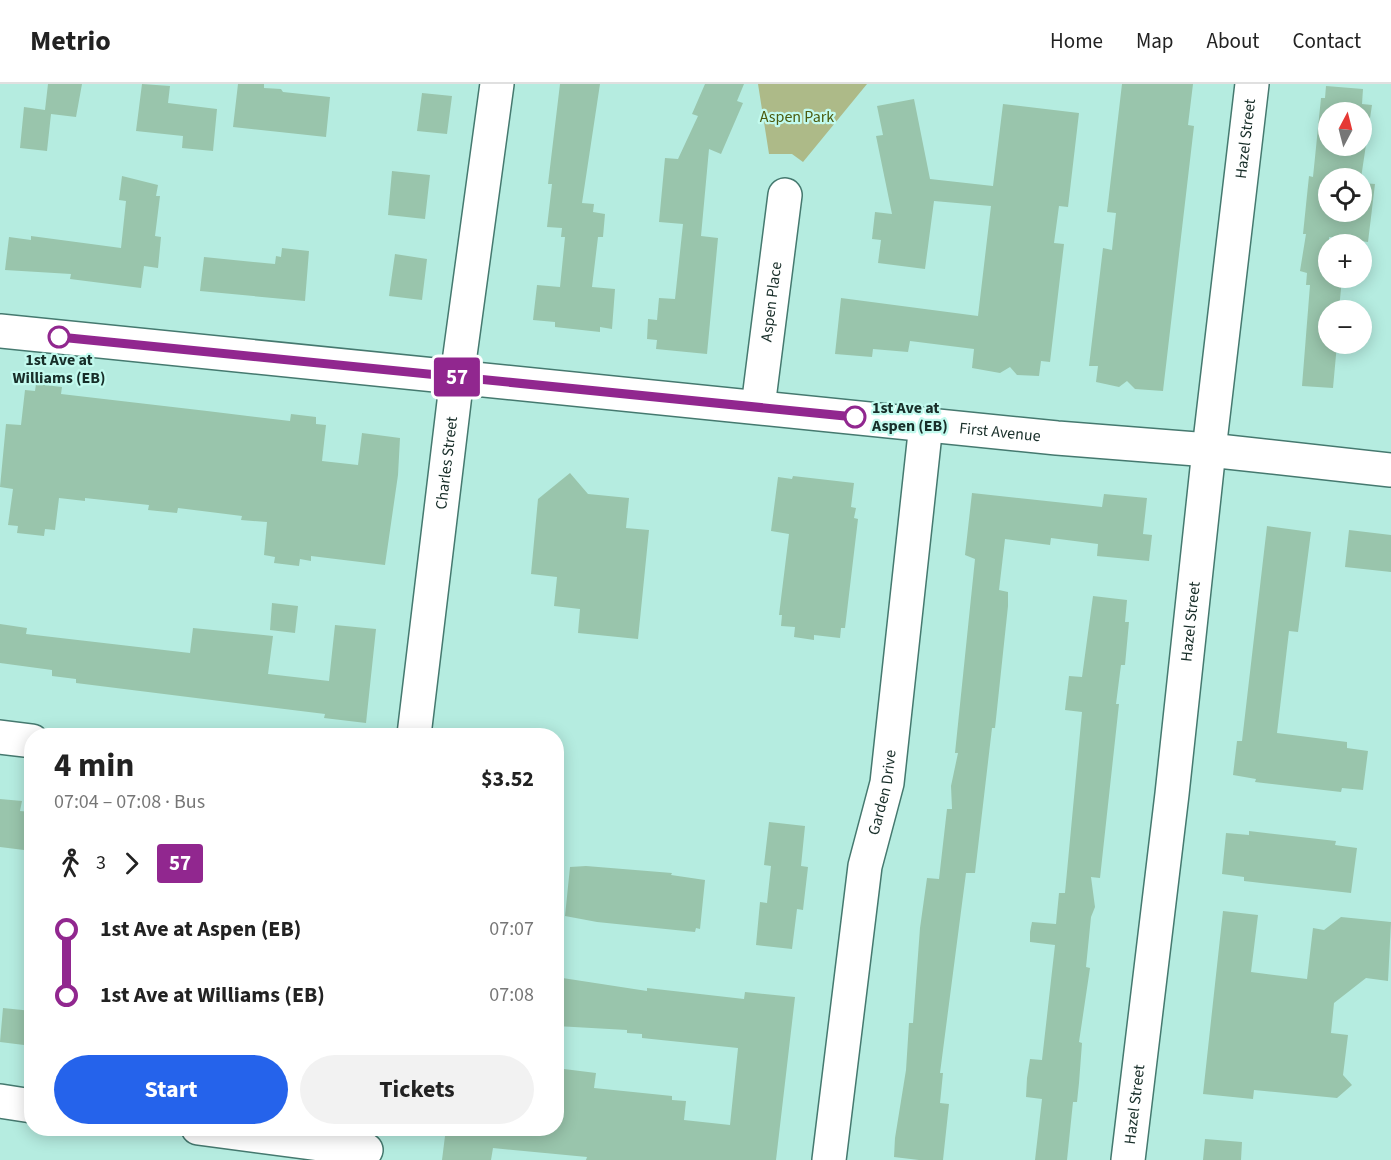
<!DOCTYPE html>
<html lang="en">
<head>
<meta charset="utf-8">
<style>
	:root { --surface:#fff; --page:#f2f2f2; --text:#222; --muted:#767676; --line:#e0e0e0; --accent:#2563eb }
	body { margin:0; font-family:"Source Sans 3",sans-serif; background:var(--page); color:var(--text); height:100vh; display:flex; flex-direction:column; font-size:22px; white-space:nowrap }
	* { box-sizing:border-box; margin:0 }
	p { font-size:20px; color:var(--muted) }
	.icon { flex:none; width:33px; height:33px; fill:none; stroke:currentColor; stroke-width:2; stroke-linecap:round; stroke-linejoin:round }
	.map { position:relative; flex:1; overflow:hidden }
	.drawer { position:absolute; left:24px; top:644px; width:540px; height:408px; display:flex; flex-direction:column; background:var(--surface); border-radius:24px; box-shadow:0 3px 15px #0003 }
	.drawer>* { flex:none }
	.badge { padding:0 12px; border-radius:4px; font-size:21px; line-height:39px }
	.needle { width:39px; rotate:7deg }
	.controls { position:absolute; left:1318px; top:18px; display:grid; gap:12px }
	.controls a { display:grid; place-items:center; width:54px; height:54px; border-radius:50%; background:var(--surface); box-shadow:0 3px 15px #0003; font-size:30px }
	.map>.badge { position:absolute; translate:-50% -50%; box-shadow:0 0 0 3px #fff }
	.legs { display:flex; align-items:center; gap:9px; height:66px; padding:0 30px; font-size:20px }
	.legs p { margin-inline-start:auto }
	.head { display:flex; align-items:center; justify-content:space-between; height:102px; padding:0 30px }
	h1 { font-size:33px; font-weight:700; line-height:45px }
	.action { display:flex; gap:12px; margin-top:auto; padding:12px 30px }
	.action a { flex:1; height:69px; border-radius:36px; background:var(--accent); color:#fff; font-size:24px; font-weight:700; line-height:69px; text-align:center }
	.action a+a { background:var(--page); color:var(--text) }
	ul { padding:0 30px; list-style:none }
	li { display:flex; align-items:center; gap:21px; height:66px; font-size:22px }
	li i { display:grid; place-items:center; width:9px; height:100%; margin:0 8px; background:currentColor }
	li i::after { content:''; width:15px; height:15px; margin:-8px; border:4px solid; border-radius:50%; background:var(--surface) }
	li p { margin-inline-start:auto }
	li:first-child i { background:linear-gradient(#0000 50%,currentColor 0) }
	li:last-child i { background:linear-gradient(currentColor 50%,#0000 0) }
	header { display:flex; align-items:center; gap:36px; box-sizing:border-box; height:84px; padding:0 30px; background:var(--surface); border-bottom:2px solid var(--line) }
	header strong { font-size:28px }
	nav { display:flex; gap:33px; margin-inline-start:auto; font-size:21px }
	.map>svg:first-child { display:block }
</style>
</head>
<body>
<header>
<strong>Metrio</strong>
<nav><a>Home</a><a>Map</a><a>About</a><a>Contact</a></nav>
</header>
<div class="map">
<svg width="1391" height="1076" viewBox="0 0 1391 1076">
	<rect width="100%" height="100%" fill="#b5ece0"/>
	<!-- green -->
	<path fill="#adba88" d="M 758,0 L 867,0 L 803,78 L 792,70 L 769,70 Z"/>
	<!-- building -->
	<path fill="#99c5ac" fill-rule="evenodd" d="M 48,0 L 82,0 L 76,33 L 51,30 L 47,67 L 20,64 L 24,23 L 45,26 Z
		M 142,0 L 170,2 L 168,19 L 217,25 L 213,67 L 182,64 L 183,52 L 136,47 Z
		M 238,0 L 264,0 L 264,4 L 281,5 L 283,8 L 330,13 L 326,53 L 233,43 Z
		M 560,0 L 600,0 L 582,119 L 594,120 L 593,128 L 605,130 L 603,153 L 598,153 L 592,203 L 615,205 L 612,245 L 600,243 L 600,248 L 555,243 L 555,238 L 533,236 L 537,201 L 560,203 L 565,153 L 561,153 L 562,144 L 547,143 L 552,100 L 548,100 Z
		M 705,0 L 744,0 L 737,17 L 743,19 L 721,70 L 709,65 L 701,152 L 718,154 L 707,270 L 656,265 L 657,256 L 647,255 L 648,235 L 657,236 L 659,214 L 675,215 L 683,140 L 659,138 L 665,74 L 678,75 L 698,32 L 692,30 Z
		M 1122,0 L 1193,0 L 1188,41 L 1194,42 L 1163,307 L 1135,305 L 1127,297 L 1119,303 L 1096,298 L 1098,282 L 1089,282 L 1103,164 L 1112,166 L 1116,129 L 1107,128 Z
		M 1326,2 L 1363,5 L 1362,20 L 1372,21 L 1361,94 L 1329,94 L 1329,128 L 1362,128 L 1362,99 L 1375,100 L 1368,158 L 1329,153 L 1329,194 L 1342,194 L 1339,226 L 1329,226 L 1329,260 L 1337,260 L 1333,304 L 1302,302 L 1310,201 L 1306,201 L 1307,189 L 1300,187 L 1306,150 L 1303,150 L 1309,92 L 1313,93 L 1321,14 L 1325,14 ZM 1329,28 L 1362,28 L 1362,62 L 1329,62 Z
		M 422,9 L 452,12 L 447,50 L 417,47 Z
		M 914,15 L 930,95 L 993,102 L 1003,20 L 1079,29 L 1068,123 L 1059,122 L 1054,159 L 1064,160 L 1050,278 L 1041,277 L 1039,292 L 1017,291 L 1010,283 L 1000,289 L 972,284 L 974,265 L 910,257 L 908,268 L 873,265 L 872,273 L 835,270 L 841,214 L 978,232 L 991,122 L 934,117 L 925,185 L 878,179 L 881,156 L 872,155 L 875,128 L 892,130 L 876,52 L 883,51 L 877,22 Z
		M 392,87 L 430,91 L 425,135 L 388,131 Z
		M 122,92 L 158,101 L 156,112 L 160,112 L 155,152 L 161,153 L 158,184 L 144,182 L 141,204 L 70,195 L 71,190 L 5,186 L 9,153 L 31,156 L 31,152 L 121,164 L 126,117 L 119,116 Z
		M 282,164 L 309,167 L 305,217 L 200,207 L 204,173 L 275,180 L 276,172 L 281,173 Z
		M 395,170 L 427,175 L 422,216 L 389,212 Z
		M 36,300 L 62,303 L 61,310 L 207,327 L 290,337 L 291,330 L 316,333 L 316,340 L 326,341 L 322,377 L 358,381 L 362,349 L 400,354 L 398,391 L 385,481 L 311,472 L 311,477 L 300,475 L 299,482 L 274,479 L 275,473 L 264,471 L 267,438 L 241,436 L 242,432 L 178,424 L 177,429 L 148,426 L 149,421 L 85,414 L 85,417 L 59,414 L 55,446 L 45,445 L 44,452 L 17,449 L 18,442 L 8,441 L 13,405 L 0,403 L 6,340 L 21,341 L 25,306 L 35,307 Z
		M 570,389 L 588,410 L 629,414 L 626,444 L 649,446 L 638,555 L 578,549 L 580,525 L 554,522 L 557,493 L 531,490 L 538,415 Z
		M 793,392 L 854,399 L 851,423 L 856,424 L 854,434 L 858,435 L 845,544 L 841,544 L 840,554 L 814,551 L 814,556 L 794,553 L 795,543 L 781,542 L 782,531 L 779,531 L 789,450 L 771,447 L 778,393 L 792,395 Z
		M 972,409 L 1102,423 L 1104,410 L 1147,414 L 1143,450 L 1152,451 L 1149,477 L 1097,472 L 1098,460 L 1051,454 L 1050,461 L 1005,455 L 999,506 L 1008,508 L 1008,522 L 995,644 L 992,644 L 975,789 L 966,789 L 940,989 L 943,989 L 940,1019 L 949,1020 L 943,1076 L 919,1076 L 894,1073 L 895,1054 L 906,986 L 909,939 L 913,939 L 920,844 L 927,794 L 939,795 L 947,725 L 952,725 L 951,702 L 958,669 L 955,669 L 975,475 L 965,471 Z
		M 1267,442 L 1311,448 L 1298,548 L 1289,547 L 1277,649 L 1347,658 L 1347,664 L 1368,667 L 1363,706 L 1342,704 L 1341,708 L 1255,698 L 1256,695 L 1233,691 L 1237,657 L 1242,657 Z
		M 1349,446 L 1391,451 L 1391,488 L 1345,483 Z
		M 1093,512 L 1127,516 L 1125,538 L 1129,538 L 1125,581 L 1121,581 L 1116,620 L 1119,620 L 1100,794 L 1091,793 L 1095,823 L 1091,833 L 1086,883 L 1090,884 L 1079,958 L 1082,959 L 1079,999 L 1077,1018 L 1073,1018 L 1067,1076 L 1035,1076 L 1042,1015 L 1026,1013 L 1027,994 L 1030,975 L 1042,976 L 1055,861 L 1030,858 L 1030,848 L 1032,838 L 1056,840 L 1059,809 L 1065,809 L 1082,628 L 1065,626 L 1069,592 L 1082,593 Z
		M 272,519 L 298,522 L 295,549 L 270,546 Z
		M 0,540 L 27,544 L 26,550 L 190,569 L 193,544 L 273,552 L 268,590 L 329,597 L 335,541 L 376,545 L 366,639 L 324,634 L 325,630 L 76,599 L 76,595 L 52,592 L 52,586 L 0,579 Z
		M 0,715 L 22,717 L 20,727 L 32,728 L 32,767 L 0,763 Z
		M 769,738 L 805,742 L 801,782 L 808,783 L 803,826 L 797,825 L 792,865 L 756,861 L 760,818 L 767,819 L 771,782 L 764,781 Z
		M 1249,747 L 1336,757 L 1335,761 L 1357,764 L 1351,809 L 1244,797 L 1244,793 L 1222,790 L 1226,749 L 1249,751 Z
		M 586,782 L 672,789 L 671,791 L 705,796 L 700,845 L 696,844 L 695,848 L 597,838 L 565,832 L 570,783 Z
		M 1223,827 L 1258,831 L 1251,888 L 1307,895 L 1313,844 L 1324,846 L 1341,833 L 1391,838 L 1388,897 L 1366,894 L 1334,919 L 1331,949 L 1348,951 L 1343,991 L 1352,1001 L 1337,1014 L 1254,1006 L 1253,1015 L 1203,1010 Z
		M 556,893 L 647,907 L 647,904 L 744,915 L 745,908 L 795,913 L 776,1076 L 586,1076 L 587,1073 L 493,1064 L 491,1076 L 442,1076 L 446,1044 L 556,1044 L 556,984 L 596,989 L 594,1004 L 672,1012 L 672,1016 L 686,1017 L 684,1036 L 730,1041 L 738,964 L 642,954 L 642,950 L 627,949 L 627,946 L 556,942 Z
		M 3,924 L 32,927 L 32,962 L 0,958 Z
		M 1205,1055 L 1242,1058 L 1241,1076 L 1203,1076 Z"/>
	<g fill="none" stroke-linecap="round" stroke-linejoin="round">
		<defs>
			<g id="minor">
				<path id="s1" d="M 0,247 L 1057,354 L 1209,366 L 1391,386"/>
				<path id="s2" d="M 758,323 L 785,111"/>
				<path id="s3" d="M 414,651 L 457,293 L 497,0"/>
				<path d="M 0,653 L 32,657"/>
				<path d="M 0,1017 L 32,1022"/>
				<path d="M 198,1044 L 366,1066"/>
				<path id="s4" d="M 829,1076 L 865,782 L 887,699 L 926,340"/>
				<path id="s5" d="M 1128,1076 L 1172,710 L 1209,366 L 1252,0"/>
			</g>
		</defs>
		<!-- minor casing -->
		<use href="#minor" stroke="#45796f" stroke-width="36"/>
		<!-- minor -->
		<use href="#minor" stroke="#fff" stroke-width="33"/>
	</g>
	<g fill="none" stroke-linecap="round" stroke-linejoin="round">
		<defs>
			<path id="line-1" d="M 59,253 L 855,333"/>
		</defs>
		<!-- line-1 casing -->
		<use href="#line-1" stroke="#fff" stroke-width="14"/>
		<!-- line-1 -->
		<use href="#line-1" stroke="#91278f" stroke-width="9"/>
	</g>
	<!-- markers -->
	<g fill="#fff" stroke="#91278f" stroke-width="3">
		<circle cx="59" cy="253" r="10"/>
		<circle cx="855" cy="333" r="10"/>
	</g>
	<g text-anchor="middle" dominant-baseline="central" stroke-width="4.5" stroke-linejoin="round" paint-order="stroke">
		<!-- park labels -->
		<g font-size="16" fill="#4b5a0d" stroke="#c2faee">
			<text x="797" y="33">Aspen Park</text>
		</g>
		<!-- street labels -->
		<g font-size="16" fill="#172d28" stroke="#c2faee">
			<text stroke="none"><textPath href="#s5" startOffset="1028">Hazel Street</textPath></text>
			<text stroke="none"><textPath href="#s2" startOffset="106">Aspen Place</textPath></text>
			<text stroke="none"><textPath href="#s1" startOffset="1005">First Avenue</textPath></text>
			<text stroke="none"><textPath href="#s3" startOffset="274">Charles Street</textPath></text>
			<text stroke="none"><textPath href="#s5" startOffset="542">Hazel Street</textPath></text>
			<text stroke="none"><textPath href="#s4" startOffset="372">Garden Drive</textPath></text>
			<text stroke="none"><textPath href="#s5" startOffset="56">Hazel Street</textPath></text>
		</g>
		<!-- stop labels -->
		<g font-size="16" font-weight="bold" fill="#172d28" stroke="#c2faee">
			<text x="59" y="276">1st Ave at<tspan x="59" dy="18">Williams (EB)</tspan></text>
			<text x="872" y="324" text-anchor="start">1st Ave at<tspan x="872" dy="18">Aspen (EB)</tspan></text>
		</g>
	</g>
</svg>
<div class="controls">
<a><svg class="needle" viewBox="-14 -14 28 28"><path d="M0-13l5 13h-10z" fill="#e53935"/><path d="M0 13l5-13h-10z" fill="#767676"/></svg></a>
<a><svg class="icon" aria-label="locate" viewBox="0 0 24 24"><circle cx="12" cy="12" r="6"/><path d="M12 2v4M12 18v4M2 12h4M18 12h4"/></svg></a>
<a>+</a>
<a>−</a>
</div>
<b class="badge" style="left:457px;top:293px;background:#91278f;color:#fff">57</b>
<section class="drawer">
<div class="head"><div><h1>4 min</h1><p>07:04 – 07:08 · Bus</p></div><b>$3.52</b></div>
<div class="legs"><svg class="icon" aria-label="walk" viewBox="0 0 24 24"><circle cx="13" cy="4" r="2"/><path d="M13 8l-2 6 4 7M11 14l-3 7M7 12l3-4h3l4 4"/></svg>3<svg class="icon" aria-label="forward" viewBox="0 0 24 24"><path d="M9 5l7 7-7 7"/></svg><b class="badge" style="background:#91278f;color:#fff">57</b></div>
<ul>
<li><i style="color:#91278f"></i><b>1st Ave at Aspen (EB)</b><p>07:07</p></li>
<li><i style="color:#91278f"></i><b>1st Ave at Williams (EB)</b><p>07:08</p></li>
</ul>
<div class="action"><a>Start</a><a>Tickets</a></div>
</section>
</div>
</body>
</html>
